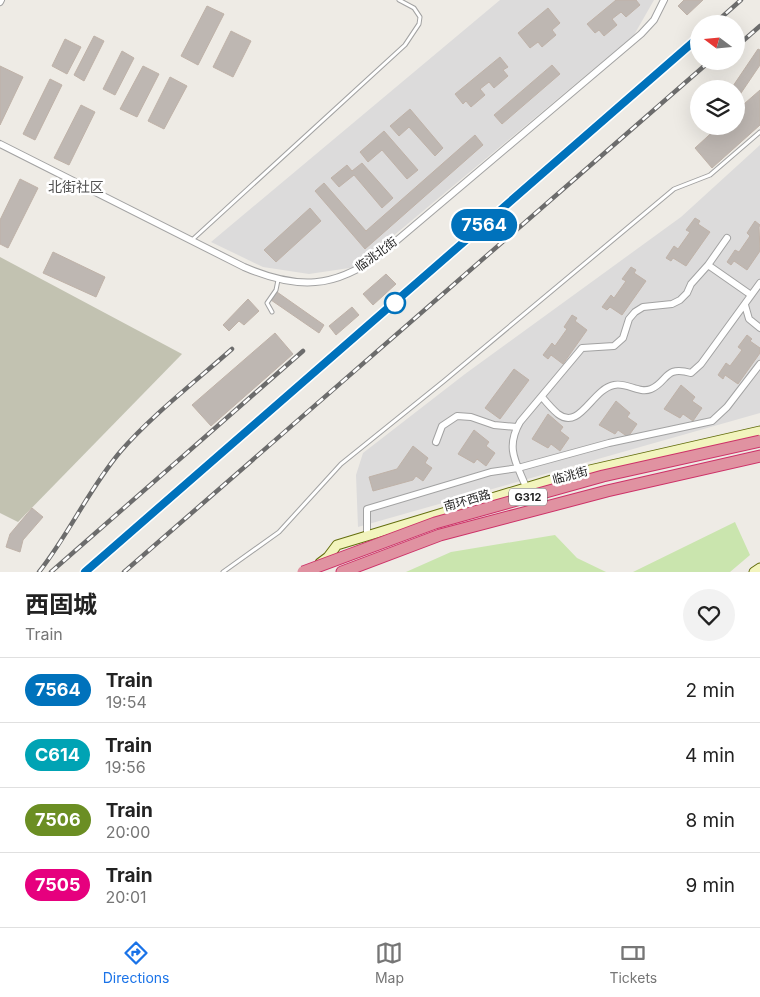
<!DOCTYPE html>
<html lang="en">
<head>
<meta charset="utf-8">
<style>
	:root { --surface:#fff; --page:#f2f2f2; --text:#222; --muted:#767676; --line:#e0e0e0; --accent:#1a73e8 }
	body { margin:0; font-family:Inter,"Noto Sans SC",sans-serif; background:var(--page); color:var(--text); height:100vh; display:flex; flex-direction:column; font-size:19px; white-space:nowrap }
	* { box-sizing:border-box; margin:0 }
	p { font-size:16px; color:var(--muted) }
	.icon { flex:none; width:28px; height:28px; fill:none; stroke:currentColor; stroke-width:2; stroke-linecap:round; stroke-linejoin:round }
	.map { position:relative; height:572px; overflow:hidden }
	.panel { display:flex; flex-direction:column; background:var(--surface); flex:1 }
	.panel>* { flex:none }
	.badge { padding:0 10px; border-radius:16px; font-size:18px; line-height:32px }
	.needle { width:32px; rotate:286deg }
	.tools { position:absolute; left:690px; top:15px; display:grid; gap:10px }
	.tools a { display:grid; place-items:center; width:55px; height:55px; border-radius:50%; background:var(--surface); box-shadow:0 5px 20px #0002; font-size:25px }
	.map>.badge { position:absolute; translate:-50% -50%; box-shadow:0 0 0 2px #fff }
	.round { display:grid; place-items:center; flex:none; width:52px; height:52px; border-radius:26px; background:var(--page) }
	.head { display:flex; align-items:center; justify-content:space-between; height:85px; padding:0 25px }
	h1 { font-size:24px; font-weight:700; line-height:38px }
	ul { padding:0; list-style:none }
	li { display:flex; align-items:center; gap:15px; height:65px; padding:0 25px; border-top:1px solid var(--line) }
	li div { flex:1 }
	li b { display:block; font-size:19px }
	li em { font-style:normal }
	li .badge { min-width:55px; font-weight:700; text-align:center }
	.tab-bar { display:flex; justify-content:space-around; align-items:center; height:70px; border-top:1px solid var(--line); background:var(--surface); font-size:14px; color:var(--muted) }
	.tab-bar a { display:grid; justify-items:center; gap:2px }
	.tab-bar .active { color:var(--accent) }
	.map>svg:first-child { display:block }
</style>
</head>
<body>
<div class="map">
<svg width="760" height="572" viewBox="0 0 760 572">
	<rect width="100%" height="100%" fill="#eeebe5"/>
	<!-- residential -->
	<path fill="#dcdbdb" d="M 500,0 L 654,0 L 634,35 L 356,267 L 309,274 L 263,267 L 211,242 Z
		M 760,145 L 760,413 L 358,527 L 356,475 L 363,453 L 465,374 L 681,217 Z"/>
	<!-- construction -->
	<path fill="#c2c2b1" d="M 0,257 L 182,354 L 18,522 L 0,513 Z"/>
	<!-- grass -->
	<path fill="#cae5ae" d="M 735,522 L 750,555 L 730,572 L 633,572 Z
		M 555,535 L 577,558 L 606,572 L 406,572 L 451,552 Z"/>
	<!-- building -->
	<path fill="#beb7b2" stroke="#bfb2a8" d="M 616,0 L 636,0 L 640,5 L 626,17 L 621,12 L 612,19 L 617,25 L 604,36 L 599,30 L 595,33 L 587,24 Z
		M 684,0 L 703,0 L 687,15 L 678,6 Z
		M 207,6 L 224,14 L 198,65 L 181,56 Z
		M 548,8 L 560,23 L 552,30 L 556,35 L 542,47 L 538,42 L 530,48 L 518,33 Z
		M 231,31 L 251,41 L 233,77 L 213,67 Z
		M 94,36 L 104,41 L 84,81 L 74,75 Z
		M 65,39 L 81,47 L 67,74 L 52,66 Z
		M 758,49 L 760,50 L 760,65 L 739,96 L 736,94 L 736,89 L 731,89 Z
		M 122,51 L 134,58 L 115,95 L 103,89 Z
		M 500,57 L 508,67 L 503,70 L 508,76 L 494,88 L 489,82 L 480,89 L 485,95 L 471,107 L 466,101 L 463,104 L 455,94 Z
		M 552,65 L 560,74 L 502,124 L 494,115 Z
		M 0,66 L 23,77 L 0,125 Z
		M 143,66 L 159,74 L 137,117 L 120,109 Z
		M 170,77 L 187,86 L 164,129 L 148,121 Z
		M 50,79 L 62,85 L 35,140 L 23,134 Z
		M 760,90 L 760,125 L 712,168 L 695,148 L 719,126 L 736,126 L 736,111 Z
		M 81,105 L 95,112 L 69,165 L 54,158 Z
		M 410,109 L 443,148 L 435,156 L 409,127 L 399,136 L 390,126 Z
		M 384,131 L 418,170 L 407,179 L 382,150 L 368,162 L 360,152 Z
		M 475,135 L 483,145 L 365,249 L 315,191 L 324,183 L 366,231 Z
		M 362,163 L 393,198 L 382,208 L 354,175 L 339,187 L 331,178 L 347,165 L 352,171 Z
		M 20,179 L 38,188 L 8,248 L 0,244 L 0,220 Z
		M 310,208 L 321,221 L 276,262 L 264,250 Z
		M 695,218 L 700,221 L 698,224 L 710,232 L 686,266 L 673,258 L 671,261 L 666,258 L 674,246 L 678,249 L 690,232 L 686,230 Z
		M 755,221 L 760,225 L 759,227 L 760,251 L 747,270 L 734,261 L 731,265 L 727,262 L 735,250 L 739,252 L 750,236 L 747,233 Z
		M 53,252 L 105,277 L 96,297 L 43,273 Z
		M 631,267 L 636,270 L 634,273 L 646,281 L 622,315 L 610,307 L 607,310 L 602,307 L 611,295 L 614,298 L 626,281 L 622,279 Z
		M 386,274 L 396,284 L 373,305 L 363,294 Z
		M 277,292 L 324,325 L 319,333 L 271,300 Z
		M 248,299 L 259,311 L 244,325 L 239,321 L 229,331 L 223,325 Z
		M 352,307 L 359,315 L 336,335 L 329,326 Z
		M 572,315 L 577,318 L 575,321 L 587,330 L 563,364 L 551,355 L 548,359 L 543,355 L 552,343 L 555,346 L 567,329 L 564,327 Z
		M 275,333 L 293,354 L 211,426 L 192,405 Z
		M 747,335 L 752,339 L 750,341 L 760,348 L 760,353 L 738,384 L 725,375 L 723,379 L 718,375 L 726,363 L 730,366 L 742,350 L 738,347 Z
		M 514,369 L 529,380 L 500,419 L 485,408 Z
		M 681,385 L 695,397 L 692,401 L 702,408 L 693,421 L 683,414 L 680,418 L 664,409 Z
		M 616,401 L 630,413 L 627,417 L 637,424 L 628,437 L 618,430 L 615,434 L 599,425 Z
		M 548,414 L 563,427 L 560,431 L 569,438 L 560,451 L 551,444 L 548,448 L 532,439 Z
		M 474,430 L 489,442 L 486,446 L 495,453 L 486,466 L 477,459 L 474,463 L 458,454 Z
		M 413,446 L 428,458 L 425,463 L 432,468 L 423,481 L 416,476 L 413,480 L 373,491 L 369,477 L 397,469 Z
		M 32,508 L 43,517 L 23,540 L 20,552 L 6,547 L 10,534 Z"/>
	<g fill="none" stroke-linecap="round" stroke-linejoin="round">
		<defs>
			<path id="lane" d="M 192,240 L 405,45 L 419,24 L 420,17 L 414,8 L 399,0
				M 272,312 L 267,303 L 276,290 L 278,280
				M 223,572 L 279,532 L 341,464 L 444,381 L 674,189 L 710,175 L 760,132"/>
			<path id="street" d="M 0,2 L 1,0
				M 0,144 L 244,267 C 297,290 335,289 382,253 L 641,34 L 654,20 L 664,0
				M 708,265 L 751,295
				M 745,305 L 749,319 L 760,328
				M 542,397 C 547,403 552,409 558,414 C 580,431 592,389 614,385 C 627,382 639,394 651,389 C 668,382 664,365 691,373 L 701,364 L 760,283
				M 436,442 L 442,426 L 457,416 L 471,417 L 494,425 L 517,427
				M 526,487 C 516,462 505,448 520,422 L 582,348 L 614,346 L 623,338 L 629,319 L 635,312 L 643,307 L 672,304 L 680,300 L 687,293 L 691,284 L 708,265 L 727,238
				M 367,536 L 367,509 L 491,472 L 518,468 L 609,443 L 712,421 L 727,407 L 760,364"/>
			<path id="secondary" d="M 320,563 L 328,557 L 337,545 L 568,475 L 760,431
				M 754,572 L 760,568"/>
			<path id="highway" d="M 342,572 L 440,535 L 607,491 L 760,456"/>
		</defs>
		<!-- lane casing -->
		<use href="#lane" stroke="#a2a2a2" stroke-width="5"/>
		<!-- street casing -->
		<use href="#street" stroke="#a2a2a2" stroke-width="8"/>
		<!-- secondary casing -->
		<use href="#secondary" stroke="#636d0d" stroke-width="11"/>
		<!-- highway casing -->
		<use href="#highway" stroke="#cd3268" stroke-width="13"/>
		<!-- lane -->
		<use href="#lane" stroke="#fff" stroke-width="3"/>
		<!-- street -->
		<use href="#street" stroke="#fff" stroke-width="6"/>
		<!-- secondary -->
		<use href="#secondary" stroke="#f2f4bd" stroke-width="9"/>
		<!-- highway -->
		<use href="#highway" stroke="#e092a1" stroke-width="11"/>
		<defs>
			<path id="rail" d="M 714,24 L 741,0
				M 736,47 L 760,26
				M 39,572 C 69,534 89,489 120,452 C 151,416 196,381 232,349
				M 51,572 L 303,351
				M 85,572 L 699,37
				M 124,572 L 710,61"/>
		</defs>
		<!-- rail casing -->
		<use href="#rail" stroke="#6c6c6c" stroke-width="4.5"/>
		<!-- rail -->
		<use href="#rail" stroke="#fff" stroke-width="2.5" stroke-dasharray="8" stroke-linecap="butt"/>
		<defs>
			<path id="highway-bridge" d="M 303,572 L 435,523 L 603,476 L 760,441"/>
		</defs>
		<!-- highway-bridge casing -->
		<use href="#highway-bridge" stroke="#cd3268" stroke-width="13" stroke-linecap="butt"/>
		<!-- highway-bridge -->
		<use href="#highway-bridge" stroke="#e092a1" stroke-width="11"/>
	</g>
	<g fill="none" stroke-linecap="round" stroke-linejoin="round">
		<defs>
			<path id="line" d="M 85,572 L 699,37"/>
		</defs>
		<!-- line casing -->
		<use href="#line" stroke="#fff" stroke-width="11"/>
		<!-- line -->
		<use href="#line" stroke="#0072bc" stroke-width="8"/>
	</g>
	<!-- markers -->
	<circle fill="#fff" stroke="#0072bc" stroke-width="2.5" cx="395" cy="303" r="10"/>
	<g text-anchor="middle" dominant-baseline="central" stroke-width="5" stroke-linejoin="round" paint-order="stroke">
		<!-- shield labels -->
		<rect fill="#fff" stroke="#626262" stroke-width="1" x="509" y="488.5" width="38" height="17" rx="4"/>
		<g font-size="11" font-weight="bold" fill="#1e1e1e">
			<text x="528" y="497">G312</text>
		</g>
		<!-- street labels -->
		<g font-size="12" fill="#1e1e1e" stroke="#fff">
			<text transform="translate(376 254) rotate(-36)">临洮北街</text>
			<text transform="translate(570 475) rotate(-15)">临洮街</text>
			<text transform="translate(467 500) rotate(-16)">南环西路</text>
		</g>
		<!-- neighbourhood labels -->
		<g font-size="14" fill="#515151" stroke="#fff">
			<text x="76" y="186">北街社区</text>
		</g>
	</g>
</svg>
<div class="tools">
<a><svg class="needle" viewBox="-14 -14 28 28"><path d="M0-13l5 13h-10z" fill="#e53935"/><path d="M0 13l5-13h-10z" fill="#767676"/></svg></a>
<a><svg class="icon" aria-label="layers" viewBox="0 0 24 24"><path d="M12 4l9 5-9 5-9-5zM3 14l9 5 9-5"/></svg></a>
</div>
<b class="badge" style="left:484px;top:225px;background:#0072bc;color:#fff">7564</b>
</div>
<section class="panel">
<div class="head"><div><h1>西固城</h1><p>Train</p></div><a class="round"><svg class="icon" aria-label="heart" viewBox="0 0 24 24"><path d="M12 20l-8-8c-3-5 5-10 8-4 3-6 11-1 8 4z"/></svg></a></div>
<ul>
<li><span class="badge" style="background:#0072bc;color:#fff">7564</span><div><b>Train</b><p>19:54</p></div><em>2 min</em></li>
<li><span class="badge" style="background:#00a3b4;color:#fff">C614</span><div><b>Train</b><p>19:56</p></div><em>4 min</em></li>
<li><span class="badge" style="background:#6b8e23;color:#fff">7506</span><div><b>Train</b><p>20:00</p></div><em>8 min</em></li>
<li><span class="badge" style="background:#e6007e;color:#fff">7505</span><div><b>Train</b><p>20:01</p></div><em>9 min</em></li>
</ul>
</section>
<nav class="tab-bar">
<a class="active"><svg class="icon" aria-label="directions" viewBox="0 0 24 24"><path d="M12 3l9 9-9 9-9-9zM9 14v-3h6M13 9l2 2-2 2"/></svg>Directions</a>
<a><svg class="icon" aria-label="map" viewBox="0 0 24 24"><path d="M3 6l6-2 6 2 6-2v14l-6 2-6-2-6 2zM9 4v14M15 6v14"/></svg>Map</a>
<a><svg class="icon" aria-label="tickets" viewBox="0 0 24 24"><path d="M3 7h18v10H3zM15 7v10"/></svg>Tickets</a>
</nav>
</body>
</html>
